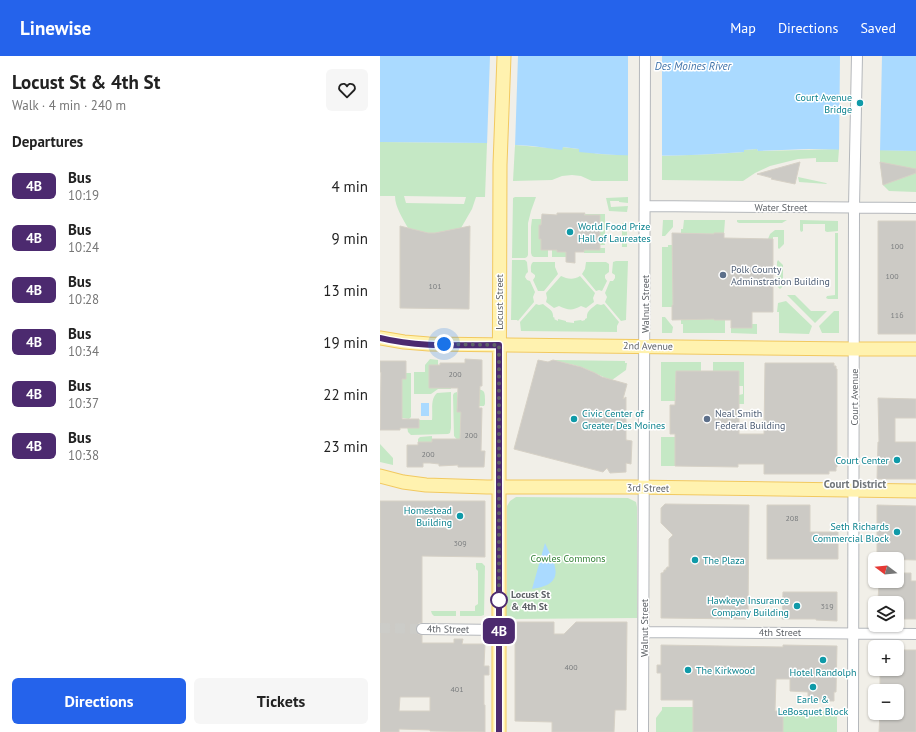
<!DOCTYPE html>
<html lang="en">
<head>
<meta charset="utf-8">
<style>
	:root { --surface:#fff; --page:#f6f6f6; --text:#222; --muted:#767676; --accent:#2563eb }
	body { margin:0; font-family:"PT Sans",sans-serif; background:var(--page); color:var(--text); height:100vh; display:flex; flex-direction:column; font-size:15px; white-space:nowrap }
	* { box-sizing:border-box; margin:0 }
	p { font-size:13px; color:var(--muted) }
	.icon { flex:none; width:22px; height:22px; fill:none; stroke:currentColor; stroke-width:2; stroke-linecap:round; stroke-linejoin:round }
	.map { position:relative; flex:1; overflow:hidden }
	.sheet { display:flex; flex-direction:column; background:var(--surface); width:380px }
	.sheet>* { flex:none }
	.badge { padding:0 8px; border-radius:6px; font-size:14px; line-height:26px }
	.needle { width:26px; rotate:286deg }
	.tools { position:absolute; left:488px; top:496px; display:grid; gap:8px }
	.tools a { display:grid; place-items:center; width:36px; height:36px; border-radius:6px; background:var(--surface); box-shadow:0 1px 3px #0004; font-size:20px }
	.you { position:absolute; width:20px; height:20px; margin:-10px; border:3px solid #fff; border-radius:50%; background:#1a73e8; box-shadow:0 0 0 6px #1a73e833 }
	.map>.badge { position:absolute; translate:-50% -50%; box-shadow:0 0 0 2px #fff }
	h2 { padding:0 12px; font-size:15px; line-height:36px }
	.round { display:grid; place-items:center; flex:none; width:42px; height:42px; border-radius:6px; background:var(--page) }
	.headline { display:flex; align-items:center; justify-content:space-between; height:68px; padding:0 12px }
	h1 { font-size:19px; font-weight:600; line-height:30px }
	.button { display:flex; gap:8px; margin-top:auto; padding:8px 12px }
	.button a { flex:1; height:46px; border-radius:6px; background:var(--accent); color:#fff; font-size:16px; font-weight:600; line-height:46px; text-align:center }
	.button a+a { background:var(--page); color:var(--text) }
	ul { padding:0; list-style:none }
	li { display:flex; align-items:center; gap:12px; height:52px; padding:0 12px }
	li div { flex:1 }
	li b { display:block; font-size:15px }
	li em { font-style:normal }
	li .badge { min-width:44px; font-weight:700; text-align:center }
	header { display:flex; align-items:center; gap:24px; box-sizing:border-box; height:56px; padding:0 20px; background:var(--accent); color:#fff }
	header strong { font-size:19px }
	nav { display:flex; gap:22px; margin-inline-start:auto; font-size:14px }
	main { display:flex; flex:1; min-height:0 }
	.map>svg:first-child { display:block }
</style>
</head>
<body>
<header>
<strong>Linewise</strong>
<nav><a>Map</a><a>Directions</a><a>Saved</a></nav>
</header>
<main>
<section class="sheet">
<div class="headline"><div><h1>Locust St &amp; 4th St</h1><p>Walk · 4 min · 240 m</p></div><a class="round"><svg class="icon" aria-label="heart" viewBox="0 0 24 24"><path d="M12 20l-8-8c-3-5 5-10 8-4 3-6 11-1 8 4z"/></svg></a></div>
<h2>Departures</h2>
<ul>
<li><span class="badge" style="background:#4c2a6f;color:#fff">4B</span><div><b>Bus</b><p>10:19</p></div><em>4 min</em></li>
<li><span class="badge" style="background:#4c2a6f;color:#fff">4B</span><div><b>Bus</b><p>10:24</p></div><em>9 min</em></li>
<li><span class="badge" style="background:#4c2a6f;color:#fff">4B</span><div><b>Bus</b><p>10:28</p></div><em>13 min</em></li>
<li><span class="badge" style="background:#4c2a6f;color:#fff">4B</span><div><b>Bus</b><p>10:34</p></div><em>19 min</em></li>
<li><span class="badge" style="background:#4c2a6f;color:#fff">4B</span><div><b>Bus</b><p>10:37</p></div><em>22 min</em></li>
<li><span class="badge" style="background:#4c2a6f;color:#fff">4B</span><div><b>Bus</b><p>10:38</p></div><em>23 min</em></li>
</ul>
<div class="button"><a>Directions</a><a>Tickets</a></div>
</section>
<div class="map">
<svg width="536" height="676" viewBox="0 0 536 676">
	<rect width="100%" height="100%" fill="#f1efe8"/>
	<!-- green -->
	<path fill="#c5e8c5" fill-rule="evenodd" d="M 0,86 L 107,87 L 105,141 L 96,141 L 92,153 L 81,172 L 55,177 L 48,177 L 28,172 C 23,163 15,151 15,140 L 0,140 ZM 24,140 L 86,141 L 84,148 L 26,147 Z
		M 135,89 L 182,93 L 182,91 L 199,93 L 218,98 L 248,99 L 248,125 L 212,125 L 201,120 L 192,119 L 182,120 L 172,124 L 133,125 Z
		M 377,93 L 378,95 L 459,93 L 458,106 L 436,106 L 436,102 L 418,103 L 390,110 L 375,117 L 363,125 L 282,124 L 282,100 L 335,98 L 364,96 L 364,94 Z
		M 500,94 L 536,95 L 536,136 L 509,135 L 503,129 L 500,106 Z
		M 418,121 L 446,127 L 447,128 L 419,126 Z
		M 135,141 L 156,141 L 151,155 L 148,167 L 148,199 L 147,201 L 145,202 L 132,202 L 133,142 Z
		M 248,141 L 248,147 L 239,146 L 239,145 L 230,145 L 231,151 L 248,150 L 247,156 L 229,155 L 226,142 Z
		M 204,158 L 225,158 L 225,189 L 220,189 L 220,159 L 205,159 Z
		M 152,163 L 161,163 L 161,169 L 159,169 L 159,183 L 161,183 L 161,194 L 168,194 L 168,201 L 154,201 L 152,200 L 151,197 L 151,171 Z
		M 283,164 L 293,164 L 293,171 L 285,180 L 282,180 Z
		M 304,164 L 345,164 L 344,177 L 334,177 L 334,178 L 301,177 L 301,173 L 303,173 Z
		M 357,164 L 407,164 L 402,167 L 359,167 L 357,166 Z
		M 420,164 L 458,165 L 458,175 L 447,176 L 445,175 L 445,168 L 423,168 L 423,175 L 421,176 L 420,174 Z
		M 242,167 L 247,167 L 247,191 L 242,191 Z
		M 395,174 L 404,174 L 404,188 L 399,193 L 398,192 L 398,181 L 393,181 L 393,183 L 388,183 L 390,178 Z
		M 455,177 L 458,177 L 458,243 L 448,243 L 446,242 L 447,240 L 455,239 Z
		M 288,189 L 292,189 L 293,192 L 293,249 L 292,249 L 292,251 L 282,251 L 282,191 L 288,191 Z
		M 220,192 L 225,192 L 225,197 L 204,197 L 204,194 L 220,194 Z
		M 172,194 L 177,194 L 177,195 L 186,196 L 186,201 L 172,201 Z
		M 132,204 L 145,204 L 147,206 L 148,216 L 146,218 L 145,221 L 147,224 L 150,225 L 155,236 L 153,241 L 154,246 L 138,265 L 137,264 L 131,264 Z
		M 398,204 L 403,209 L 403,230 L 400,233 L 397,230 L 397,206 Z
		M 236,205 L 248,205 L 246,264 L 241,265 L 225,246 L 227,241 L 225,237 L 230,225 L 233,225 L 235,222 L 235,219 L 232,217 L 233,206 Z
		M 153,206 L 175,206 L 175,211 L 178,218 L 164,235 L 158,235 L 153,224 L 155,221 L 155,219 L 151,216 C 151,212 150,209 153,206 Z
		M 206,206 L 226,206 L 229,208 L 229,216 L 225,219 L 225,222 L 227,225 L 222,235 L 219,234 L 216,235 L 202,218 L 205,213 Z
		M 181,220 C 187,223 194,224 200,220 L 215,237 L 213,242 L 214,246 L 206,252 L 201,250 C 192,255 188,254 179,250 L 174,252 L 166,246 L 167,242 L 166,237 Z
		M 407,239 L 415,239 L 431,255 L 447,255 L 435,267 Z
		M 406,245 L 432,270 L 429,278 L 399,277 L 399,256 L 397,256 L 398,247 Z
		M 156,248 L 159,249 L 163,248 C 167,252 174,254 173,261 L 175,262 L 174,263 L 178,265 L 178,263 L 186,265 L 186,266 L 194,267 L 194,265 L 201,264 L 202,265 L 205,264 L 205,263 L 207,262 C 206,255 212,252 217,248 L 221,249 L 224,248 L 239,266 L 237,270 L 237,276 L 141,275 L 140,266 Z
		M 454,255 L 459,255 L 459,277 L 442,277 L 439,270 Z
		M 282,261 L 285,261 L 293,271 L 292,277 L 282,277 Z
		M 303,263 L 334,263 L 334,264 L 345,264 L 345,277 L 303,277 L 303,268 L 301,268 L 301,264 Z
		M 372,268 L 377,268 L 377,278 L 351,277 L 351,272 L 372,271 Z
		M 50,303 L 58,304 L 58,309 L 49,309 L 49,332 L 65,332 L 70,328 L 71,333 L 58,333 L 51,338 L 34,338 L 34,316 L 45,316 L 45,309 Z
		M 173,304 L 245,305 L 245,307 L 247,307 L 246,314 L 232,324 C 222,321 214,316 204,312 C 194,308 183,307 173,304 Z
		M 281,306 L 321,306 L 321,315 L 296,315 L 295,345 L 281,345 Z
		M 333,306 L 364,306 L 364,348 L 359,348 L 359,339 L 363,338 L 363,330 L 359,330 L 359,316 L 333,315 Z
		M 26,317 L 31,317 L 31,361 L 29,363 L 22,362 L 22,323 L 26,323 Z
		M 92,333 C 106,333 105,335 105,348 L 104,350 L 99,350 L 99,340 Z
		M 71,336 L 71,372 L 70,377 L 68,378 L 31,379 L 28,376 L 27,370 L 39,372 L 39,364 L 52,364 C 53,355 50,343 57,337 Z
		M 77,336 L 77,356 L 81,356 L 80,387 L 74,380 L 73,339 L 74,337 Z
		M 52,380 L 52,386 L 38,386 L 38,383 L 40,381 Z
		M 281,381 L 295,381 L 295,410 L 281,410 Z
		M 0,388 L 13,402 L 13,409 L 0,406 Z
		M 136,441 L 248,442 L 256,446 L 257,451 L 257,562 L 123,563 L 123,541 L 127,536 L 127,450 L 130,445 Z
		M 96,507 L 102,507 L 105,510 L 104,559 L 101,560 L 80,560 L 80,555 L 95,555 L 95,550 L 98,548 L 98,515 L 96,513 Z
		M 51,555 L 76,555 L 76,560 L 54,560 L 52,558 Z
		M 282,651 L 313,651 L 313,676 L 276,676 L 276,662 L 282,654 Z
		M 403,655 L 457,655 L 457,676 L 403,676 Z"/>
	<!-- water -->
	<path fill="#aadaff" d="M 0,0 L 536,0 L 536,95 L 429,93 L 378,95 L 377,93 L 364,94 L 364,96 C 309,100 254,102 199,96 L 199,93 L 183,91 L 182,94 L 152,90 L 107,87 L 0,86 Z
		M 41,347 L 49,347 L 49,360 L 41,360 Z
		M 165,487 C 170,499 185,520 167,529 C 163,531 157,532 152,533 Z"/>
	<!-- pier -->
	<path fill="#f1efe8" d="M 110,0 L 138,0 L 135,91 L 107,89 Z
		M 248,0 L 282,0 L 282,102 L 248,101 Z
		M 460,0 L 502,0 L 500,96 L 459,95 Z"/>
	<!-- building -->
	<path fill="#cccac5" stroke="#d6d1c6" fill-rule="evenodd" d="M 420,106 L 415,128 L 391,123 L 392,122 L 377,118 Z
		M 500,106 L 536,113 L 536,117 L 503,129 Z
		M 177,157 L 205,157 L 204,159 L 220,159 L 220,194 L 204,194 L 204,196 L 195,196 L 195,207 L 186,206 L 186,196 L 177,196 L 177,194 L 161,194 L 161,183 L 159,183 L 159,169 L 161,169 L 162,158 L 177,159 Z
		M 498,165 L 536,165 L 536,278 L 498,278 Z
		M 20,170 L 48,177 L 55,177 L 90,170 L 89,253 L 20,252 Z
		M 292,177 L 334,178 L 334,177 L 344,177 L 344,182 L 393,183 L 393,256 L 372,256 L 372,272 L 351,272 L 351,264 L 334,264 L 334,263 L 292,264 L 292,249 L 293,249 Z
		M 85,303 L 102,304 L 102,330 L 100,330 L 99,352 L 102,352 L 101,395 L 105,395 L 104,411 L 78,411 L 78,409 L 59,410 L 59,408 L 50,407 L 43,407 L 43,411 L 27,411 L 27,389 L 38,389 L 38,386 L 52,386 L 52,383 L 80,383 L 81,356 L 77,356 L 78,332 L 49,332 L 49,309 L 60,309 L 60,307 L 85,307 Z
		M 158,304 L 168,306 L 173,304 L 201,311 L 215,317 L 222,321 L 247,328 L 243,343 L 246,341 L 246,384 L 252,385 L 251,408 L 246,407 L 246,416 L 230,417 L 227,412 L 223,416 L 134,393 Z
		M 0,305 L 26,305 L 26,323 L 22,323 L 22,363 L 39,363 L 39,372 L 20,372 L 20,374 L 0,374 L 1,316 L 0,316 Z
		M 385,307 L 454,307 L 454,310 L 456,310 L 456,313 L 457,313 L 457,411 L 456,411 L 456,415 L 449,415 L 449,418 L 384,418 L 384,408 L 358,408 L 358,411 L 295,410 L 295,378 L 290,378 L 290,349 L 295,349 L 296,315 L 359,315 L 359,378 L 384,378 Z
		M 498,342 L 536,343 L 536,362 L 515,362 L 515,386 L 536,386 L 536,423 L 497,423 L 498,386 L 499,386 Z
		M 0,445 L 105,445 L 105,501 L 42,500 L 42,567 L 39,567 L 37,569 L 36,573 L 38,578 L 42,579 L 42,587 L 74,587 L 74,583 L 83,583 L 82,588 L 105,588 L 104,610 L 109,610 L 109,619 L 104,619 L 104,649 L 105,649 L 105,676 L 50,675 L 50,674 L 19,673 L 19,676 L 0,676 ZM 20,641 L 50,641 L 50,655 L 19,655 Z
		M 285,448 L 369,449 L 368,563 L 281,562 L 281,517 L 283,517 L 283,516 L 284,516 L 284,514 L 286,514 L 286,512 L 287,512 L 287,511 L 289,511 L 289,483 L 293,479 L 281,467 L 281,452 Z
		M 387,449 L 430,449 L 430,476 L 458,476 L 458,503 L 387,503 Z
		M 497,449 L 536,450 L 536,504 L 497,503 Z
		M 517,517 L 531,517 L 531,525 L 536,525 L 536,563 L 517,563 L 517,547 L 500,547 L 500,543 L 498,543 L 499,529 L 501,529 L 501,525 L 517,525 Z
		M 403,536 L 457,536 L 457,565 L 436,564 L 436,563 L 402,563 Z
		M 135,566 L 174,566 L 174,578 L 184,578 L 196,566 L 247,566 L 246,654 L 235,654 L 234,676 L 172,676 L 172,666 L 135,665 Z
		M 281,589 L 403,591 L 403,589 L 457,590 L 456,636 L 454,636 L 454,645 L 434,645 L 434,643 L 428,644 L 428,636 L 410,635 L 410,623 L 396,623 L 395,655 L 403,655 L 403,676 L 313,676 L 313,644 L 281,644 L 281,617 L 277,617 L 277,609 L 281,609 Z
		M 517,594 L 536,594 L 536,676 L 499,676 L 500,658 L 501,658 L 501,657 L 517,657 L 517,635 L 500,635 L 500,613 L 517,613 Z"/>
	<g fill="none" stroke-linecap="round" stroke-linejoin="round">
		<!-- minor-tunnel -->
		<path stroke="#ccccc8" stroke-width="10" stroke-dasharray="10 5" stroke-linecap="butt" d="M 0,572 L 42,573"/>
		<defs>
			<path id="minor" d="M 265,150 L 536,152
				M 42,573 L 119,574
				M 264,576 L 536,578
				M 263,676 L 265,0
				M 473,676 L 474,151 L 477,0"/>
			<path id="major" d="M 0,282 L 24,286 L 49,288 L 474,293 L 536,293
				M 0,420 L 23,426 L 46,429 L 107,431 L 251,431 L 536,435
				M 119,676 L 119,416 L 120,109 L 124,0"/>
		</defs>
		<!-- minor casing -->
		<use href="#minor" stroke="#b5b8bc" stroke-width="12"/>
		<!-- major casing -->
		<use href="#major" stroke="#f2c960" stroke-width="15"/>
		<!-- minor -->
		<use href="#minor" stroke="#fff" stroke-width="10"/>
		<!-- major -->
		<use href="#major" stroke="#fff2af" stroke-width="13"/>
	</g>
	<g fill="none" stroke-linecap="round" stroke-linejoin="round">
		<defs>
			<path id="line" d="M 0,282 C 39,292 80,289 119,289 L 119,676"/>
		</defs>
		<!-- line casing -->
		<use href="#line" stroke="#fff" stroke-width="9"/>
		<!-- line -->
		<use href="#line" stroke="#4c2a6f" stroke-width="6"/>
		<!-- walk -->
		<path stroke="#5f6368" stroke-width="4" stroke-dasharray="0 7.2" d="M 64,288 L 119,289 L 119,550 L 119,544"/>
	</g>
	<!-- markers -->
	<g fill="#0f9aa8" stroke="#fff" stroke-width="1.5">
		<circle cx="480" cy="47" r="4"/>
		<circle cx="190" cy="176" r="4"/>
		<circle cx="194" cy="363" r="4"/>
		<circle cx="517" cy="404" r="4"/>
		<circle cx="80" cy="460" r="4"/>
		<circle cx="517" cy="476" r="4"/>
		<circle cx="315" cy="504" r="4"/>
		<circle cx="417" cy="550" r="4"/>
		<circle cx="443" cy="604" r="4"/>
		<circle cx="308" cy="614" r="4"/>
		<circle cx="433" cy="631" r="4"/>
	</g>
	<g fill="#5c6f8a" stroke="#fff" stroke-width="1.5">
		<circle cx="343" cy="219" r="4"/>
		<circle cx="327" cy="363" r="4"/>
	</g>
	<circle fill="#fff" stroke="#4c2a6f" stroke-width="2" cx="119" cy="544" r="8"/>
	<g text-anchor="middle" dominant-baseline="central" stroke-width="3" stroke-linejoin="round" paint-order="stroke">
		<!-- number labels -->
		<g font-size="8" fill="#7a7d7f">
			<text x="517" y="190">100</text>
			<text x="512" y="220">100</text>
			<text x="55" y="230">101</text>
			<text x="517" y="259">116</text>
			<text x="75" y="318">200</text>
			<text x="91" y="379">200</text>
			<text x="48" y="398">200</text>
			<text x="412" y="462">208</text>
			<text x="80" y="487">309</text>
			<text x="447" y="550">319</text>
			<text x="191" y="611">400</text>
			<text x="77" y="633">401</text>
		</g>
		<!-- culture labels -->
		<g font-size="10" fill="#0d838f" stroke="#fff" text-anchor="end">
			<text x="472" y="41">Court Avenue<tspan x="472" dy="12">Bridge</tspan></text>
			<text x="198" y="170" text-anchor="start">World Food Prize<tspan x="198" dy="12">Hall of Laureates</tspan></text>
			<text x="202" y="357" text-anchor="start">Civic Center of<tspan x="202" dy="12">Greater Des Moines</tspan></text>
			<text x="509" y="404">Court Center</text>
			<text x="72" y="454">Homestead<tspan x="72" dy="12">Building</tspan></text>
			<text x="509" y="470">Seth Richards<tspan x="509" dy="12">Commercial Block</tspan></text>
			<text x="323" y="504" text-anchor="start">The Plaza</text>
			<text x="409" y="544">Hawkeye Insurance<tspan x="409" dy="12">Company Building</tspan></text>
			<text x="316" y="614" text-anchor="start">The Kirkwood</text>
			<text x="443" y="616" text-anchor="middle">Hotel Randolph</text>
			<text x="433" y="643" text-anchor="middle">Earle &amp;<tspan x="433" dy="12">LeBosquet Block</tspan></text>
		</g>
		<!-- street labels -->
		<g font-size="10" fill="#5f6368" stroke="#fff">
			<text x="401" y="151">Water Street</text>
			<text transform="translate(119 246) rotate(-90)">Locust Street</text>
			<text transform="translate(265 248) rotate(-90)">Walnut Street</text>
			<text transform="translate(268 290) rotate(1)">2nd Avenue</text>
			<text transform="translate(474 341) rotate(-90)">Court Avenue</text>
			<text transform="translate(268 432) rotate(1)">3rd Street</text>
			<text transform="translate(264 572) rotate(-90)">Walnut Street</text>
			<text transform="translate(68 573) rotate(1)">4th Street</text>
			<text x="400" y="576">4th Street</text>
		</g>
		<!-- service labels -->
		<g font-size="10" fill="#4e5e75" stroke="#fff" text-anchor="start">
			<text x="351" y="213">Polk County<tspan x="351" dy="12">Adminstration Building</tspan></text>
			<text x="335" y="357">Neal Smith<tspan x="335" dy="12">Federal Building</tspan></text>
		</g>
		<!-- park labels -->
		<g font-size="10" fill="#348238" stroke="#fff">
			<text x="188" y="502">Cowles Commons</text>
		</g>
		<!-- stop labels -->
		<g font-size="10" font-weight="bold" fill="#5f6368" stroke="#fff" text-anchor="start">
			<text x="131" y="538">Locust St<tspan x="131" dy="12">&amp; 4th St</tspan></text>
		</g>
		<!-- water labels -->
		<g font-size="11" font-style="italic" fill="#4174aa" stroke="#fff">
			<text x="313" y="10">Des Moines River</text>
		</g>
		<!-- neighbourhood labels -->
		<g font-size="11" font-weight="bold" fill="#70757a" stroke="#fff">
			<text x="475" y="428">Court District</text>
		</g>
	</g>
</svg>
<div class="tools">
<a><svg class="needle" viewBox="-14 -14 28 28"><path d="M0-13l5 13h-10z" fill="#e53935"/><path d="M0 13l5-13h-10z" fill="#767676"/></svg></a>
<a><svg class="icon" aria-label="layers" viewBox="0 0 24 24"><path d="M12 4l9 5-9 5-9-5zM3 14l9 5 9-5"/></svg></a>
<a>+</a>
<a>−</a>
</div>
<div class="you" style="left:64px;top:288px"></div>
<b class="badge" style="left:119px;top:575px;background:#4c2a6f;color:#fff">4B</b>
</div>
</main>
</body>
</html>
